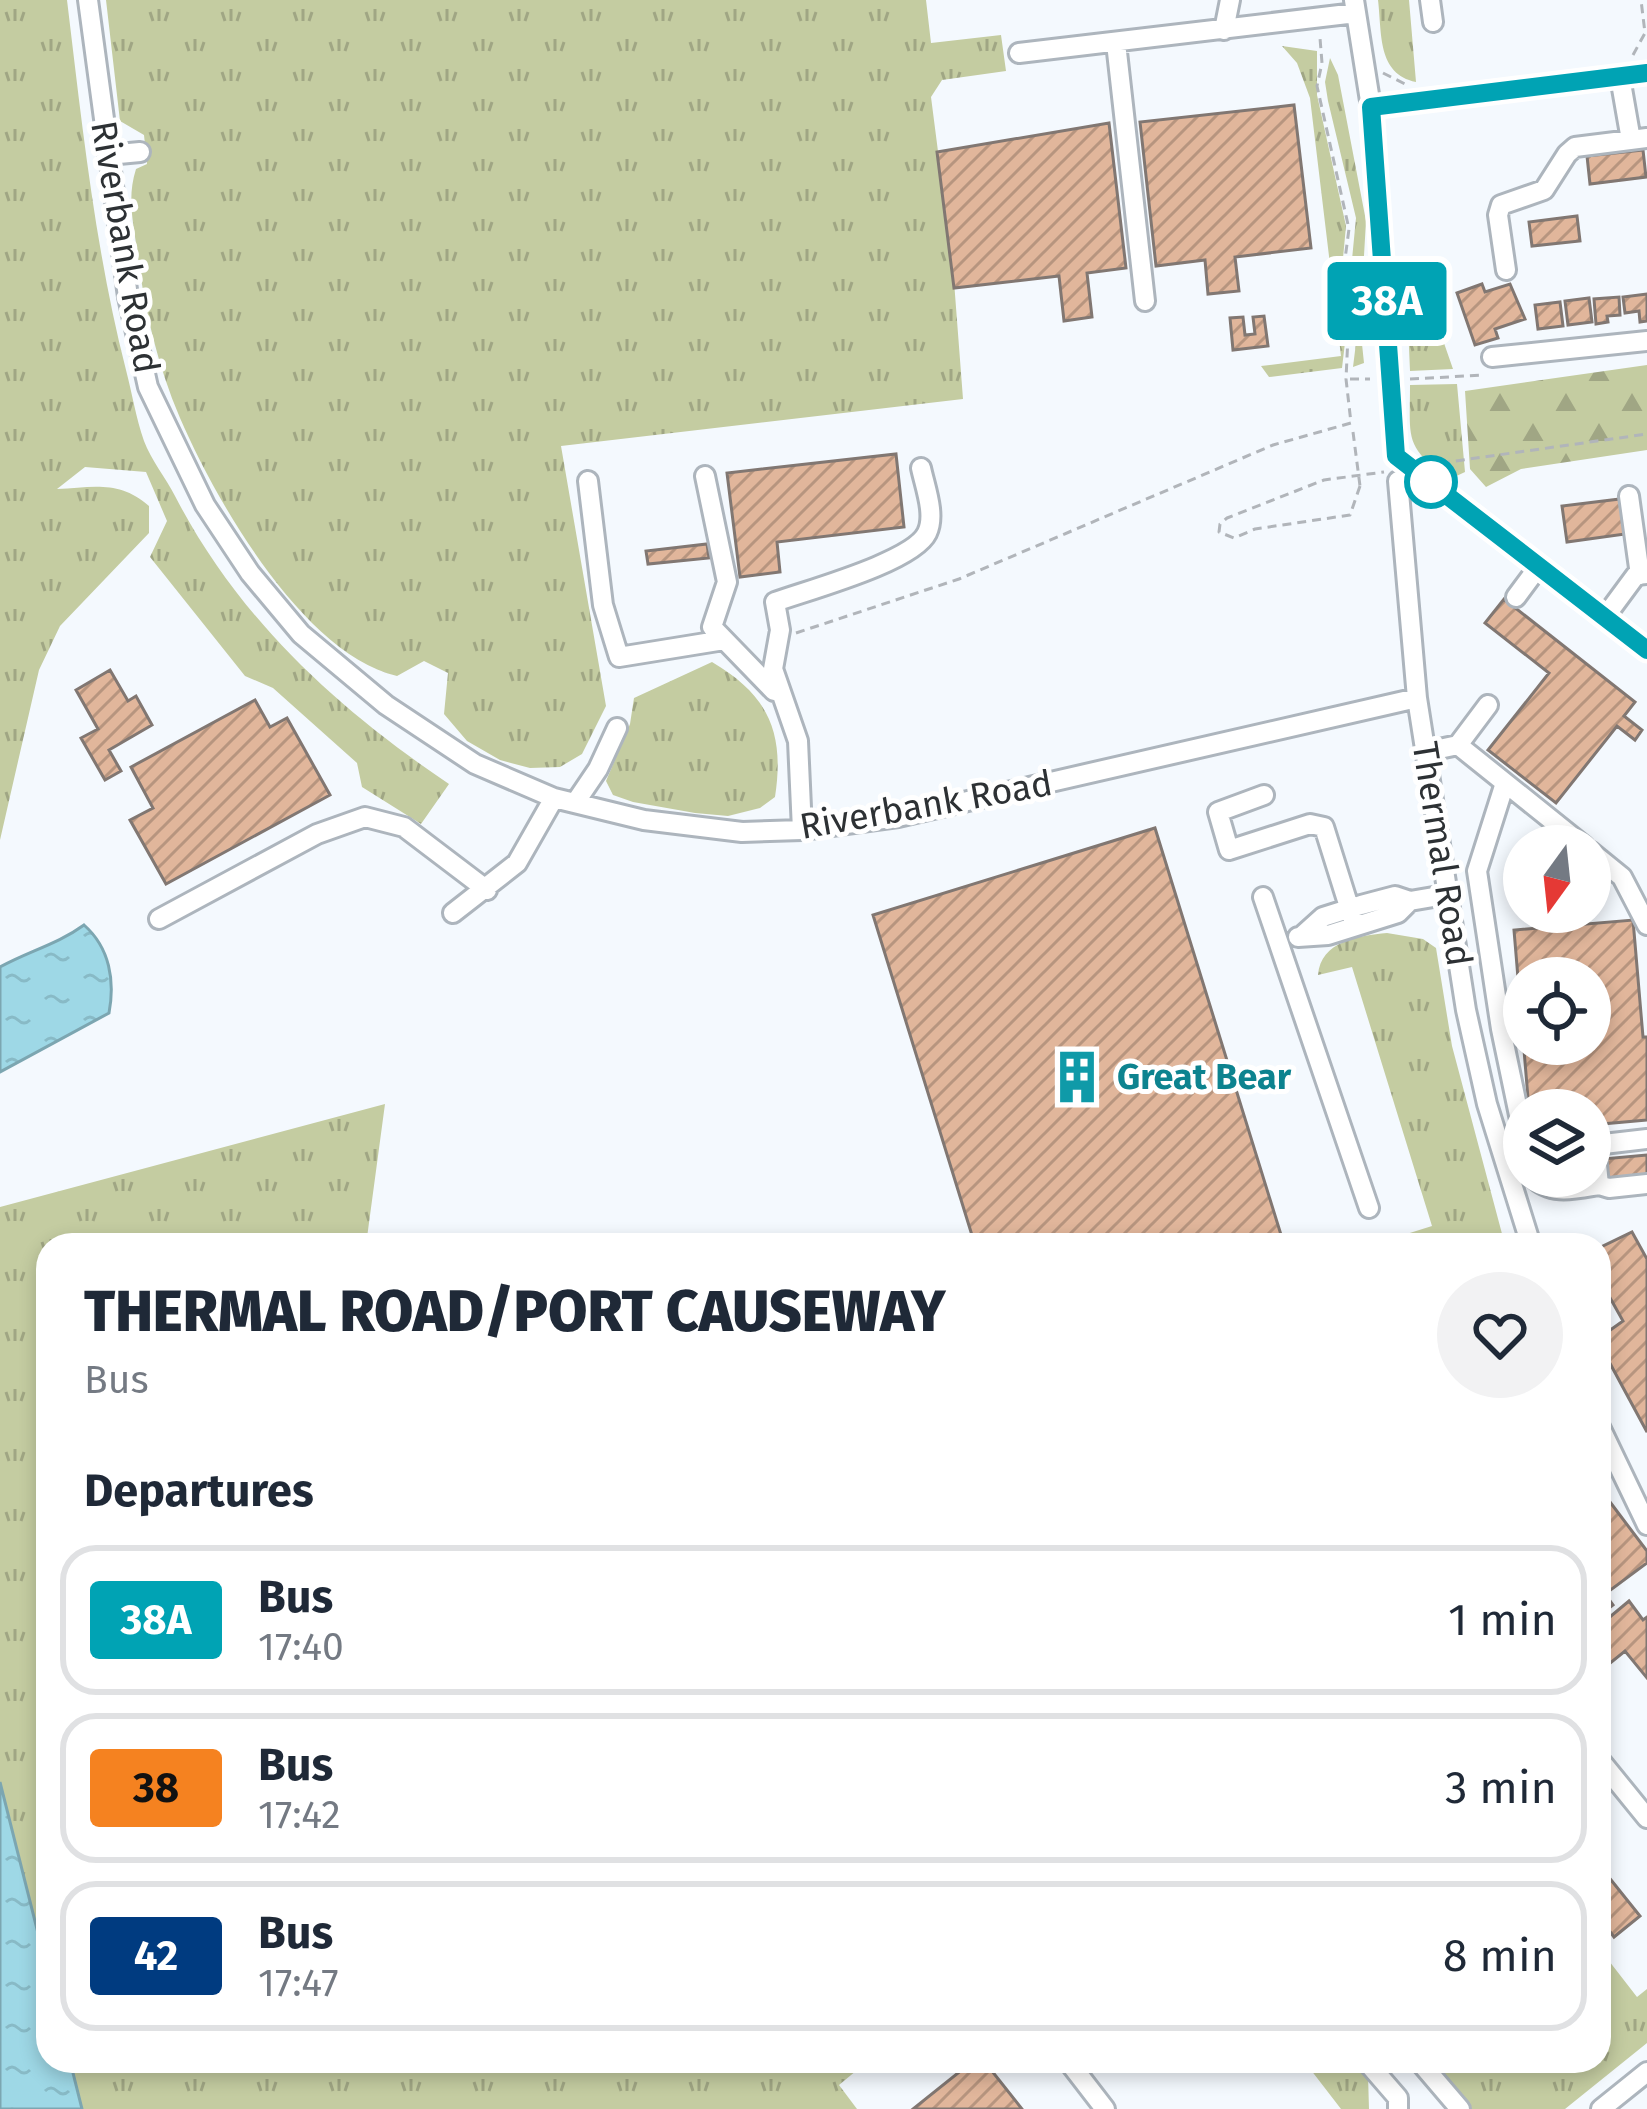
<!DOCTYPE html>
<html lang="en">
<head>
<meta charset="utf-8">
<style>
	:root { --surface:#fff; --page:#f2f2f3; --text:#1f2937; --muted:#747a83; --line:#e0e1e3 }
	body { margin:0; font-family:"Fira Sans",sans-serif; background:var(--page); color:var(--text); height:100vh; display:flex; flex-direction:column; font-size:45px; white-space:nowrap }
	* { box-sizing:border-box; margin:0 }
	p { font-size:39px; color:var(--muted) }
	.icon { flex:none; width:66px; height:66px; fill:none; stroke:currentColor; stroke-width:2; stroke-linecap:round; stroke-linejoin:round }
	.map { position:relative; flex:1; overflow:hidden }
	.side { position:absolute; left:36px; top:1233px; width:1575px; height:840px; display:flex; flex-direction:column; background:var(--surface); border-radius:36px; box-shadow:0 6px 18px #0003 }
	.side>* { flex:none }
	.badge { padding:0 24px; border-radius:9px; font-size:42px; line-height:78px }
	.needle { width:78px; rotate:195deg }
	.buttons { position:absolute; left:1503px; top:825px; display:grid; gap:24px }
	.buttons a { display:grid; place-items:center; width:108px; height:108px; border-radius:50%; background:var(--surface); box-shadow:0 6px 18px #0003; font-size:60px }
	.map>.badge { position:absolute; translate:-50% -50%; box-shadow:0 0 0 6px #fff }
	h2 { padding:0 48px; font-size:45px; line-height:108px }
	.round { display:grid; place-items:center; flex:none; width:126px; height:126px; border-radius:63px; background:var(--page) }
	.summary { display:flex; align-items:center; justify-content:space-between; height:204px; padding:0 48px }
	h1 { font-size:57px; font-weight:800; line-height:90px }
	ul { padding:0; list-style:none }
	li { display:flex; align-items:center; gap:36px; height:150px; margin:0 24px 18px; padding:0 24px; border:6px solid var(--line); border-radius:36px }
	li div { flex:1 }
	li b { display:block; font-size:45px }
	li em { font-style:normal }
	li .badge { min-width:132px; font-weight:700; text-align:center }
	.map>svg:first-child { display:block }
</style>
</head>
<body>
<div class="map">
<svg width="1647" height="2109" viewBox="0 0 1647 2109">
	<defs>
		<pattern id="grass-tufts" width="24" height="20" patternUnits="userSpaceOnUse" patternTransform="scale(3)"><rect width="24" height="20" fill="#c4cca1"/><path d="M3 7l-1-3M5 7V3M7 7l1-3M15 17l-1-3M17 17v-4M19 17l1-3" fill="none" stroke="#a0a684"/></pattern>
		<pattern id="forest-firs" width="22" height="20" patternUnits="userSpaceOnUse" patternTransform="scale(3)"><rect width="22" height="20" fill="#c4cca1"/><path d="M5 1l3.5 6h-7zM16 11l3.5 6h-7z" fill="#a0a684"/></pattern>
		<pattern id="water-ripples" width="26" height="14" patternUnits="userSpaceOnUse" patternTransform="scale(3)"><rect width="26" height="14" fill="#9ed8e6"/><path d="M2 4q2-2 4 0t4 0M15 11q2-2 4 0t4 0" fill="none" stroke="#88bac6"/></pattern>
		<pattern id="building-hatch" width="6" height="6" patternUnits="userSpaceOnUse" patternTransform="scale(3)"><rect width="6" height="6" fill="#e1b69b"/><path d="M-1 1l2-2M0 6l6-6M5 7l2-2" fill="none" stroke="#b7957f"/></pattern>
	</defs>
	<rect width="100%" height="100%" fill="#f4f9fe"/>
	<!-- grass -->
	<path fill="url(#grass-tufts)" d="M 0,0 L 67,0 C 82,124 95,249 126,370 C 132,393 136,418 144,441 C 151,460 166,478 175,496 C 238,618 336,708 449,784 L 421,824 L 362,787 L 357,763 L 273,688 L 245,676 L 150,557 L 167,521 L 146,472 L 85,467 L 57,489 C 93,487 120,480 149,506 L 149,533 L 60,626 L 39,670 L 0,840 Z
		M 106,0 L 926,0 L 931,43 L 1001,35 L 1006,71 L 942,80 L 931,97 L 953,268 L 963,399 L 561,446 L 606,706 L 582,754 L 560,767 L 530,768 L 500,760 L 467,741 L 444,714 L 448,673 L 424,661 L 397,676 C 303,654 216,501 180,418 C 157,364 144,308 137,250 C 133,221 127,197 136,169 L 147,164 L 144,135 L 120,121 Z
		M 1378,0 L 1409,0 L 1416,82 C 1377,74 1382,33 1378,0 Z
		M 1282,46 L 1317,51 L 1317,95 L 1346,226 L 1340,290 L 1346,334 L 1342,368 L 1269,377 L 1261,366 L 1341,356 L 1310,98 L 1297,63 Z
		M 1330,58 L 1338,75 L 1366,221 L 1360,325 L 1364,363 L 1353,367 L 1357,335 L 1348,301 L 1356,218 L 1328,101 L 1325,82 Z
		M 1406,277 L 1421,277 L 1453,369 L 1410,371 Z
		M 1457,384 L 1465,472 L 1448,480 C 1404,444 1410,440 1410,385 Z
		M 712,662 C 768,695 785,732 775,797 L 760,808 L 728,816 L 695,813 L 633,802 L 613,795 L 606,781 L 630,724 L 634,698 Z
		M 1387,933 L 1423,939 L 1436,948 L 1452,1046 L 1505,1245 L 1400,1245 L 1397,1237 L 1432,1226 L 1352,967 L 1318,975 C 1321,941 1358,936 1387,933 Z
		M 385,1104 L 366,1245 L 48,1245 L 48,1973 L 0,1782 L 0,1207 Z
		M 1599,1948 L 1637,1997 L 1647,1989 L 1647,2043 L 1565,2109 L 1469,2109 L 1430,2061 L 1599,2061 Z
		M 70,2061 L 868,2061 L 839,2085 L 857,2109 L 82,2109 Z
		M 1304,2061 L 1341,2061 L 1368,2075 L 1369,2109 L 1341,2109 Z"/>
	<!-- forest -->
	<path fill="url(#forest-firs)" d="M 1647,365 L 1647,450 L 1521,469 L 1486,487 L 1470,469 L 1465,391 Z"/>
	<!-- water -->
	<path fill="url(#water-ripples)" stroke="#7ca6b1" stroke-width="3" d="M 84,925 C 110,948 115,981 109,1013 L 0,1072 L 0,967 C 29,951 58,944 84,925 Z
		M 0,1782 L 48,1973 L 48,2061 L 70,2061 L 82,2109 L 0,2109 Z"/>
	<!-- building -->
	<path fill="url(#building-hatch)" stroke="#817772" stroke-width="3" fill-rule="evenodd" d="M 1294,105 L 1311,248 L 1235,257 L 1239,291 L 1208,294 L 1205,260 L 1156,266 L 1140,122 Z
		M 1109,123 L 1126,268 L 1087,273 L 1092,317 L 1064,321 L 1059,276 L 954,288 L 937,152 Z
		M 1643,150 L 1646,177 L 1590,184 L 1587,156 Z
		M 1577,216 L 1580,241 L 1532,246 L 1529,222 Z
		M 1482,284 L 1485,292 L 1510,284 L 1525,319 L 1495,329 L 1498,338 L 1475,345 L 1457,293 Z
		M 1647,294 L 1647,321 L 1640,322 L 1639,311 L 1625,313 L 1623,297 Z
		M 1619,297 L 1620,315 L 1607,316 L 1608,322 L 1596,324 L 1594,299 Z
		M 1589,298 L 1592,322 L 1568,325 L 1565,301 Z
		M 1560,302 L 1563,326 L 1538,329 L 1535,305 Z
		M 1264,316 L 1268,346 L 1233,350 L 1230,318 L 1243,317 L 1245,335 L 1255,334 L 1253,317 Z
		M 896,454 L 904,527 L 777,542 L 780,572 L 740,577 L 727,473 Z
		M 1620,499 L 1625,534 L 1567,542 L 1562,506 Z
		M 707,544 L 709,558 L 648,564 L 646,551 Z
		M 1504,599 L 1635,702 L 1624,716 L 1642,730 L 1635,740 L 1617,726 L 1556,803 L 1488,750 L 1549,673 L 1485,623 Z
		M 110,670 L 128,701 L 136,696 L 152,725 L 109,750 L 121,771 L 105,780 L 81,738 L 98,729 L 76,690 Z
		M 255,700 L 270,727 L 287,718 L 330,795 L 166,884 L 130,820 L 153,808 L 131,767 Z
		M 1155,828 L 1282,1238 L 1259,1245 L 975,1245 L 873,915 Z
		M 1633,920 L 1643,1037 L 1647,1037 L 1647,1120 L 1590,1125 L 1590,1110 L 1529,1110 L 1514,930 ZM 1524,978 L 1590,978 L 1590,1044 L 1524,1044 Z
		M 1647,1155 L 1647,1179 L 1604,1183 L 1602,1159 Z
		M 1632,1232 L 1647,1259 L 1647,1432 L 1599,1343 L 1599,1338 L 1623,1321 L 1599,1278 L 1599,1248 Z
		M 1610,1502 L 1647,1551 L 1647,1563 L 1605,1594 L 1613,1605 L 1599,1616 L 1599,1510 Z
		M 1629,1601 L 1643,1620 L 1647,1617 L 1647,1678 L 1625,1651 L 1599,1672 L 1599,1626 Z
		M 1599,1865 L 1640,1916 L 1614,1937 L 1599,1917 Z
		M 973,2061 L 984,2061 L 1022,2109 L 913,2109 Z"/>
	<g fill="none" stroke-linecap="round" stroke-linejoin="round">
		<defs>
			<path id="minor" d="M 88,0 L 128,297 L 148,387 L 205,505 L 250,573 L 301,634 L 386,705 L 475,764 L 554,798 L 644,820 L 742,832 L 802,830 L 898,817 L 1417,698
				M 1354,0 L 1371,107 L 1396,457
				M 1430,0 L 1433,22
				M 1224,30 L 1230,0
				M 1116,43 L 1145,301
				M 1019,53 L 1356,13
				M 1620,77 L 1631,140
				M 1371,107 L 1647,73
				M 108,155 L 140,152
				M 1506,270 L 1498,215 L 1501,205 L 1544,190 L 1567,154 L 1575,147 L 1647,138
				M 1492,357 L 1647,341
				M 705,476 L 727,582 L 712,627 L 774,691
				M 1424,477 L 1647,650
				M 588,481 L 603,605 L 619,657 L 724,640
				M 1398,481 L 1417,698 L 1466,1010 L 1487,1104 L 1531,1245
				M 1629,496 L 1640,575
				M 1516,597 L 1539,566
				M 1605,617 L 1636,575 L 1647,574
				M 1458,745 L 1488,705
				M 1425,752 L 1458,745 L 1584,846
				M 1505,783 L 1477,871 L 1501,1029 L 1524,1139
				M 1264,795 L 1218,812 L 1229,850 L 1310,824 L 1324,827 L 1355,926
				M 575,803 L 598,769 L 617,728
				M 802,830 L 798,741 L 773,669 L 780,630 L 775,602 C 808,590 913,562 927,533 C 936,515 925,487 921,468
				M 1590,851 L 1622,877 L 1647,925
				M 1263,897 L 1369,1208
				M 453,913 L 517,863 L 554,798
				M 159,919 L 317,834 L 365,817 L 404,827 L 487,890
				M 1303,935 L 1323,917 L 1361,905 L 1395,896 L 1410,901 L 1451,894
				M 1298,937 L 1328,935 L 1398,913 L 1410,901
				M 1647,1139 L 1595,1145 L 1599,1185 L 1609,1188 L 1647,1184
				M 1532,1176 C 1550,1196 1575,1189 1599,1185
				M 1599,1425 L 1647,1525
				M 1599,1759 L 1647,1818
				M 1068,2061 L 1105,2109
				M 1366,2061 L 1398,2098 L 1398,2109
				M 1419,2061 L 1460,2109
				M 1601,2109 L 1647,2072"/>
		</defs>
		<!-- minor casing -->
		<use href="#minor" stroke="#adb5bd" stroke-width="24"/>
		<!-- path -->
		<path stroke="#b1b5ba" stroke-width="3" stroke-dasharray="9 6" stroke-linecap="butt" d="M 1633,55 L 1645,33 L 1641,0
			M 1383,73 L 1407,85
			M 1350,379 L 1370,379
			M 1410,379 L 1484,375
			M 1441,463 L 1647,434
			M 1360,486 L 1350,515 L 1255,529 L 1234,538 L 1219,532 L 1220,524 L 1227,518 L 1324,480 L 1384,472
			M 796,633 L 959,579 L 1273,445 L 1351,423 L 1346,379 L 1348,336 L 1340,297 L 1349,229 L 1317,86 L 1322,63 L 1320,38"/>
		<!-- minor -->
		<use href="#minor" stroke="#fff" stroke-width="18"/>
		<defs>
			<path id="minor-bridge" d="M 1399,459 L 1424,477"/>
		</defs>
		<!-- minor-bridge casing -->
		<use href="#minor-bridge" stroke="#adb5bd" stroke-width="24" stroke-linecap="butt"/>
		<!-- path-bridge -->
		<path stroke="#b1b5ba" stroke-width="3" stroke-dasharray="9 6" stroke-linecap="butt" d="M 1353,432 L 1360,486"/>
		<!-- minor-bridge -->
		<use href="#minor-bridge" stroke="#fff" stroke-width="18"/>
	</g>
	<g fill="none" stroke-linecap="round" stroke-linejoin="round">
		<defs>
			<path id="line" d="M 1647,73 L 1371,107 L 1396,456 L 1647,650"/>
		</defs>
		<!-- line casing -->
		<use href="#line" stroke="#fff" stroke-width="27"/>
		<!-- line -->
		<use href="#line" stroke="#00a3b4" stroke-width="18"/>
	</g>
	<!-- icons -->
	<defs>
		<symbol id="building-bare" viewBox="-9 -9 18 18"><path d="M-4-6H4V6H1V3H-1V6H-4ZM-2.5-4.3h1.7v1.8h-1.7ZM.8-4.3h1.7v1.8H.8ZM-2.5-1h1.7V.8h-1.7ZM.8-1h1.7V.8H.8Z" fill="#0f9aa8" stroke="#fff" stroke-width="2.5" paint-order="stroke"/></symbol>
	</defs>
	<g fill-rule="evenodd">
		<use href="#building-bare" x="1039" y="1039" width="76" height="76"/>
	</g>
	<!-- markers -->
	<circle fill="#fff" stroke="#00a3b4" stroke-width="6" cx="1431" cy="482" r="24"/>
	<g text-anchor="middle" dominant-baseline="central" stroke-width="10" stroke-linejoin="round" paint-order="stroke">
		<!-- street labels -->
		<g font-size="36" fill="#2d3134" stroke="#fff">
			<text transform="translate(125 247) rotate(80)">Riverbank Road</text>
			<text transform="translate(926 805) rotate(-10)">Riverbank Road</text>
			<text transform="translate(1442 854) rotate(81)">Thermal Road</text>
		</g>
		<!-- culture labels -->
		<g font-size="36" font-weight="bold" fill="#0d838f" stroke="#fff" text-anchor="start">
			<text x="1117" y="1077">Great Bear</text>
		</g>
	</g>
</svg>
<div class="buttons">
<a><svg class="needle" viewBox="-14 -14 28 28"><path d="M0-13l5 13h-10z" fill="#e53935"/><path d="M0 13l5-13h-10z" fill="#747a83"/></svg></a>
<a><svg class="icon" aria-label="locate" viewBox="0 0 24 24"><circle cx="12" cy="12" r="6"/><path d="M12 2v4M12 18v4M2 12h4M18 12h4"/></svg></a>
<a><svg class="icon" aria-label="layers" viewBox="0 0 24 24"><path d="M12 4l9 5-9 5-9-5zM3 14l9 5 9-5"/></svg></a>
</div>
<b class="badge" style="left:1387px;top:301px;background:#00a3b4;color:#fff">38A</b>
<section class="side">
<div class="summary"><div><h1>THERMAL ROAD/PORT CAUSEWAY</h1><p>Bus</p></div><a class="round"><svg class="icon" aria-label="heart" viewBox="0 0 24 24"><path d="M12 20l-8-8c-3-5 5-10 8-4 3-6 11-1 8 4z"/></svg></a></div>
<h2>Departures</h2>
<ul>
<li><span class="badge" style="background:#00a3b4;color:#fff">38A</span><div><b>Bus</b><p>17:40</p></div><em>1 min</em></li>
<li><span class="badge" style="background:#f58220;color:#111">38</span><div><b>Bus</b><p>17:42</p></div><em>3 min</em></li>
<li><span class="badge" style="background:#003b80;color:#fff">42</span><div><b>Bus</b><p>17:47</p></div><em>8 min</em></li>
</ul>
</section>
</div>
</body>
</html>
